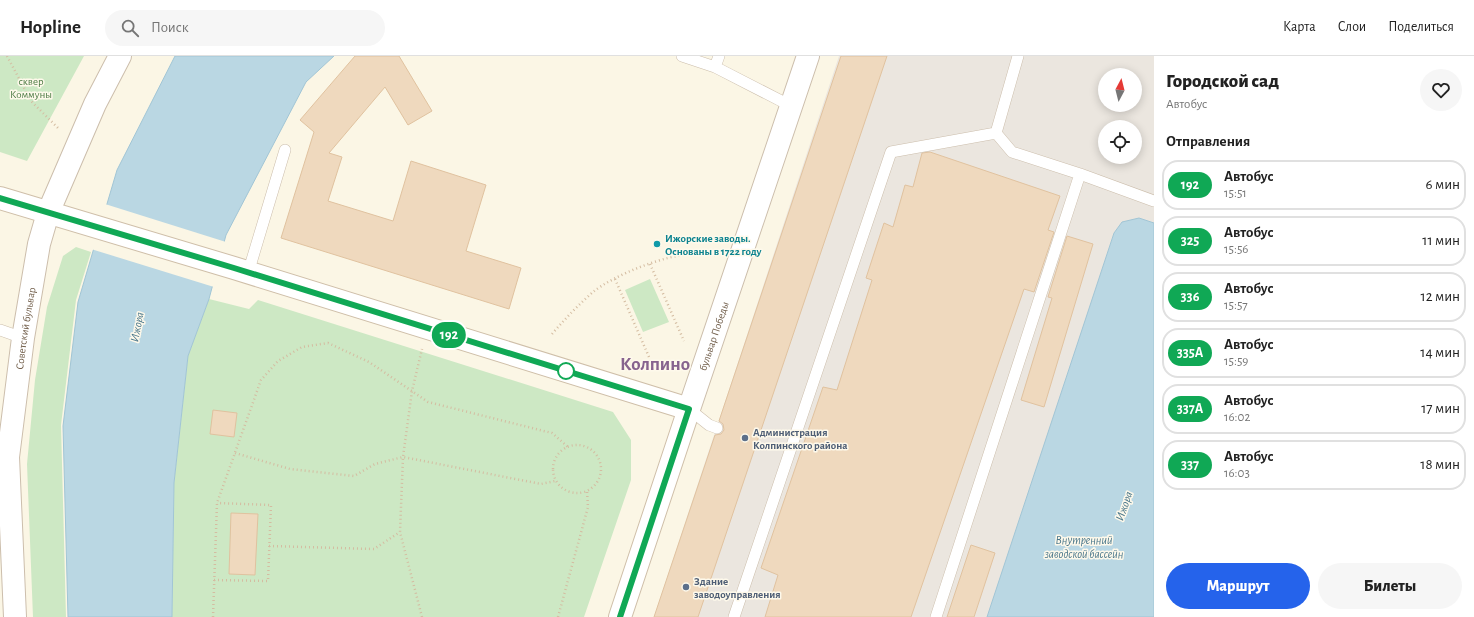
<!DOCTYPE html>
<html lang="ru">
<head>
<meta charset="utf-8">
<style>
	:root { --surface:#fff; --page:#f6f6f6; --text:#222; --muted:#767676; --line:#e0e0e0; --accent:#2563eb }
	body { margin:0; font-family:"Alegreya Sans",sans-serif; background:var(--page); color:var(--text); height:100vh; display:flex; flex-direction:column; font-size:15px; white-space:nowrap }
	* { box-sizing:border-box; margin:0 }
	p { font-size:13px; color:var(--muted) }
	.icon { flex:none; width:22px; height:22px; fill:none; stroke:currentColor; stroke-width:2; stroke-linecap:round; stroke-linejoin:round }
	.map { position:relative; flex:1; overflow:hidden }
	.side { display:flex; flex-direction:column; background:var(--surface); width:320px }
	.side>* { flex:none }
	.badge { padding:0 8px; border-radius:13px; font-size:14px; line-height:26px }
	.needle { width:26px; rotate:7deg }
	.fabs { position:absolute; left:1098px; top:12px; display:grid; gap:8px }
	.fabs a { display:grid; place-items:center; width:44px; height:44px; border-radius:50%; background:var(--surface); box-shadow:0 2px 10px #0003; font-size:20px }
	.map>.badge { position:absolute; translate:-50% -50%; box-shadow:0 0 0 2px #fff }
	h2 { padding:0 12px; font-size:15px; line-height:36px }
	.round { display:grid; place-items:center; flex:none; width:42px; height:42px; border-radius:21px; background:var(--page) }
	.summary { display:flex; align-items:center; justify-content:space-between; height:68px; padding:0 12px }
	h1 { font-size:19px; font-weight:800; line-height:30px }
	.button { display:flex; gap:8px; margin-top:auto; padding:8px 12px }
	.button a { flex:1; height:46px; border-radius:24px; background:var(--accent); color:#fff; font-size:16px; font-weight:800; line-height:46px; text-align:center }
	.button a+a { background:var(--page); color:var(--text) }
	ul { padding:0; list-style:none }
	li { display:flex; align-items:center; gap:12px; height:50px; margin:0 8px 6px; padding:0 4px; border:2px solid var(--line); border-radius:16px }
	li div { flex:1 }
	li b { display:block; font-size:15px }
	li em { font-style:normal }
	li .badge { min-width:44px; font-weight:700; text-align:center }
	header { display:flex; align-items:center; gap:24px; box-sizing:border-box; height:56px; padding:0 20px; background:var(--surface); border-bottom:1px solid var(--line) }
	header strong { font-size:19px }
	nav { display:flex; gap:22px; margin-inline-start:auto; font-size:14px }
	.search { width:280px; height:36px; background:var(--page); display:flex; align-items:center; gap:10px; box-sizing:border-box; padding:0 14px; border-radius:22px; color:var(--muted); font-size:15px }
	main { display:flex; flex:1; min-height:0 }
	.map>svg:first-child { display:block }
</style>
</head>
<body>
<header>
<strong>Hopline</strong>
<div class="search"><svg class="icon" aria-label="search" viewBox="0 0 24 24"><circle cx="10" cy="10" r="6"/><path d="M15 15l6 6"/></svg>Поиск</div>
<nav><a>Карта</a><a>Слои</a><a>Поделиться</a></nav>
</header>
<main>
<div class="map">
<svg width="1154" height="561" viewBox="0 0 1154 561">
	<rect width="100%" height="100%" fill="#fbf6e5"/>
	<!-- industrial -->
	<path fill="#ebe6df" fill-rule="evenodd" d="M 839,0 L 1154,0 L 1154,561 L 654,561 ZM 1105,19 L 1135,19 L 1135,49 L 1105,49 ZM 1105,71 L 1135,71 L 1135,101 L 1105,101 Z"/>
	<!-- green -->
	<path fill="#cde8c4" d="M 0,0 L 84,0 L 27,105 L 0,96 Z
		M 76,191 L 91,196 L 76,244 L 61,369 L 66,561 L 33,561 L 27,408 L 35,324 L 47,251 L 63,200 Z
		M 650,223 L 669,266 L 643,276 L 625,234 Z
		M 209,243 L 249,253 L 258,244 L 613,356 L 631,384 L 631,424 L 584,561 L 172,561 L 174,427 L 188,300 Z"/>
	<!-- water -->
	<path fill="#bad7e3" stroke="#a1c5d5" d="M 175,0 L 334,0 L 306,26 L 226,179 L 209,243 L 188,300 L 174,427 L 172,561 L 68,561 L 63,370 L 78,246 L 117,114 Z
		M 1139,162 L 1154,167 L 1154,561 L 987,561 L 1114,177 L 1122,166 Z"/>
	<!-- pier -->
	<path fill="#fbf6e5" d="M 105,148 L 226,186 L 214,231 L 91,193 Z"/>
	<!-- building -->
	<path fill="#efd9be" stroke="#e0c29f" d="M 355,0 L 399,0 L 432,55 L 408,69 L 385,31 L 329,97 L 342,101 L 328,145 L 393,165 L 411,105 L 486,129 L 466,195 L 521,212 L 509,253 L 281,182 L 314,76 L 300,64 Z
		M 841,0 L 887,0 L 698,561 L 654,561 L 715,379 L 721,378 L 724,374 L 723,368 L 719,365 Z
		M 930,96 L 1060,140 L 1048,174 L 1054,176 L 1034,236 L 1024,233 L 911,561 L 765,561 L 778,519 L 761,512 L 823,331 L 837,334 L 872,224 L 866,222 L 884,167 L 893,171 L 905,129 L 913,131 L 922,97 Z
		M 1067,180 L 1093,188 L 1044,351 L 1021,344 L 1052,242 L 1048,241 Z
		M 213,354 L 237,357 L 234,381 L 210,378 Z
		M 231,457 L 258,458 L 255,519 L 229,518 Z
		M 971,489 L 995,497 L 974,561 L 947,561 Z"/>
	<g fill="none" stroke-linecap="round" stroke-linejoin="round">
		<defs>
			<path id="service" d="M 682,0 L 715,11 L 791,50
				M 1018,0 L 996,77 L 1012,96 L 1080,118 L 1154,145
				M 715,11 L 719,0
				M 248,217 L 285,94
				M 0,274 L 23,282
				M 689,353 L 709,369 L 717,372
				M 734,561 L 891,96 L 996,77
				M 936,561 L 1080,118"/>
			<g id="minor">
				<path id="s1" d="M 689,353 L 808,0"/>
				<path id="s2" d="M 15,561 L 8,401 L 23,282 L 39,188 L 48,157 L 95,48 L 120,0"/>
			</g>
			<path id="secondary" d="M 0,142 L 234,212 L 689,353 L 620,561"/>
		</defs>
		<!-- service casing -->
		<use href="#service" stroke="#ccbeac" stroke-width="12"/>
		<!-- minor casing -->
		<use href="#minor" stroke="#ccbeac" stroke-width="24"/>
		<!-- secondary casing -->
		<use href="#secondary" stroke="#cfbfa9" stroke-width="24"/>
		<!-- path -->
		<path stroke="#d4bca1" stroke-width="2.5" stroke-dasharray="1 3" stroke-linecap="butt" d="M 7,0 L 31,45 L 59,73
			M 650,208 L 684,285
			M 615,223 L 649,301
			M 552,278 C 565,263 578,249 593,236 C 614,219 665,199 692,198 C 700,198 708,199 716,199
			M553 413a24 24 0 1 1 48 0a24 24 0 1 1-48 0Z
			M 235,397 L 290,413 L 354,420 L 375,408 L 403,401 L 541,428 L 555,425
			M 269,490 L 374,493 L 400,476
			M 214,524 L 268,525 L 271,449 L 217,447
			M 213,561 L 217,447 L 261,324 L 278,305 L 302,291 L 328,287 L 369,306 L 428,346 L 552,377 L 568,391
			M 422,561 L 400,476 L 403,401 L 412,335 L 422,293
			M 558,561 L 588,451 L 587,435"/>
		<!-- service -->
		<use href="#service" stroke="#fff" stroke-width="11"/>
		<!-- minor -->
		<use href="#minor" stroke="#fff" stroke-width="22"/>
		<!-- secondary -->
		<use href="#secondary" stroke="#fff" stroke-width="22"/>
	</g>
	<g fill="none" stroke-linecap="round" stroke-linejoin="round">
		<defs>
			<path id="line" d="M 0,142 L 234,212 L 689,353 L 620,561"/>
		</defs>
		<!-- line casing -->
		<use href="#line" stroke="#fff" stroke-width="9"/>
		<!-- line -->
		<use href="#line" stroke="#10a855" stroke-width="6"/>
	</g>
	<!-- markers -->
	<circle fill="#0f9aa8" stroke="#fef9eb" stroke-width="1.5" cx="657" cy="188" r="4"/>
	<circle fill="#fff" stroke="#10a855" stroke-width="2" cx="566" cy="315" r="8"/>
	<g fill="#5c6f8a" stroke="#fef9eb" stroke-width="1.5">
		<circle cx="745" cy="382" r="4"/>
		<circle cx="686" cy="531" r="4"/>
	</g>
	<g text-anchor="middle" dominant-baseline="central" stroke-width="3" stroke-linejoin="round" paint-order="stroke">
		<!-- park labels -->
		<g font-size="11" fill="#4f7d47" stroke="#fef9eb">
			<text x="31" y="25">сквер<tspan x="31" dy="13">Коммуны</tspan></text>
		</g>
		<!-- culture labels -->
		<g font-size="11" font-weight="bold" fill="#0d838f" stroke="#fef9eb" text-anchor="start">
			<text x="665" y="182">Ижорские заводы.<tspan x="665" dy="13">Основаны в 1722 году</tspan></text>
		</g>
		<!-- street labels -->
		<g font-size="11" fill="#725f4b" stroke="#fef9eb">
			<text stroke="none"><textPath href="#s2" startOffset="290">Советский бульвар</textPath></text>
			<text stroke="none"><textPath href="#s1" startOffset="77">бульвар Победы</textPath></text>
		</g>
		<!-- service labels -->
		<g font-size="11" font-weight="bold" fill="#4e5e75" stroke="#fef9eb" text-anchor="start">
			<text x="753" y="376">Администрация<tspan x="753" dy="13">Колпинского района</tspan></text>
			<text x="694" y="525">Здание<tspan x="694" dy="13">заводоуправления</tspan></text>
		</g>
		<!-- water labels -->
		<g font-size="12" font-style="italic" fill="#4a778b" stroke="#fef9eb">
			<text transform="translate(137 271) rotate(-79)">Ижора</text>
			<text transform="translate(1124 450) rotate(-71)">Ижора</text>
			<text x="1084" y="484">Внутренний<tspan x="1084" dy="14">заводской бассейн</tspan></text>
		</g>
		<!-- town labels -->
		<g font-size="19" font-weight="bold" fill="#87638e" stroke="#fef9eb">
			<text x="655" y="308">Колпино</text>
		</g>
	</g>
</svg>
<div class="fabs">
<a><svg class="needle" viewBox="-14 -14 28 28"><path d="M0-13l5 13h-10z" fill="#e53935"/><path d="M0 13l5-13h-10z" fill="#767676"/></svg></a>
<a><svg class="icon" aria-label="locate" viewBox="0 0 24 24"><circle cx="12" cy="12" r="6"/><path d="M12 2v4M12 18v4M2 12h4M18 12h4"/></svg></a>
</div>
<b class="badge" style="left:449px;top:279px;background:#10a855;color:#fff">192</b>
</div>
<section class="side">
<div class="summary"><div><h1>Городской сад</h1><p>Автобус</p></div><a class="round"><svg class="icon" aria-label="heart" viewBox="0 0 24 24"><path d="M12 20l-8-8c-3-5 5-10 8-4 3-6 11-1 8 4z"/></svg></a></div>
<h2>Отправления</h2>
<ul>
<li><span class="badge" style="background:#10a855;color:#fff">192</span><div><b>Автобус</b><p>15:51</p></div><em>6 мин</em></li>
<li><span class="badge" style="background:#10a855;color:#fff">325</span><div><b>Автобус</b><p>15:56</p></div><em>11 мин</em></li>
<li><span class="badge" style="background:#10a855;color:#fff">336</span><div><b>Автобус</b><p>15:57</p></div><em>12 мин</em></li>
<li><span class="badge" style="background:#10a855;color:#fff">335А</span><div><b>Автобус</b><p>15:59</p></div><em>14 мин</em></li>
<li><span class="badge" style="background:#10a855;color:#fff">337А</span><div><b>Автобус</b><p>16:02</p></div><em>17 мин</em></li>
<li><span class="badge" style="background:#10a855;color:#fff">337</span><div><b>Автобус</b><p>16:03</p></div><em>18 мин</em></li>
</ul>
<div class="button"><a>Маршрут</a><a>Билеты</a></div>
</section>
</main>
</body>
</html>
